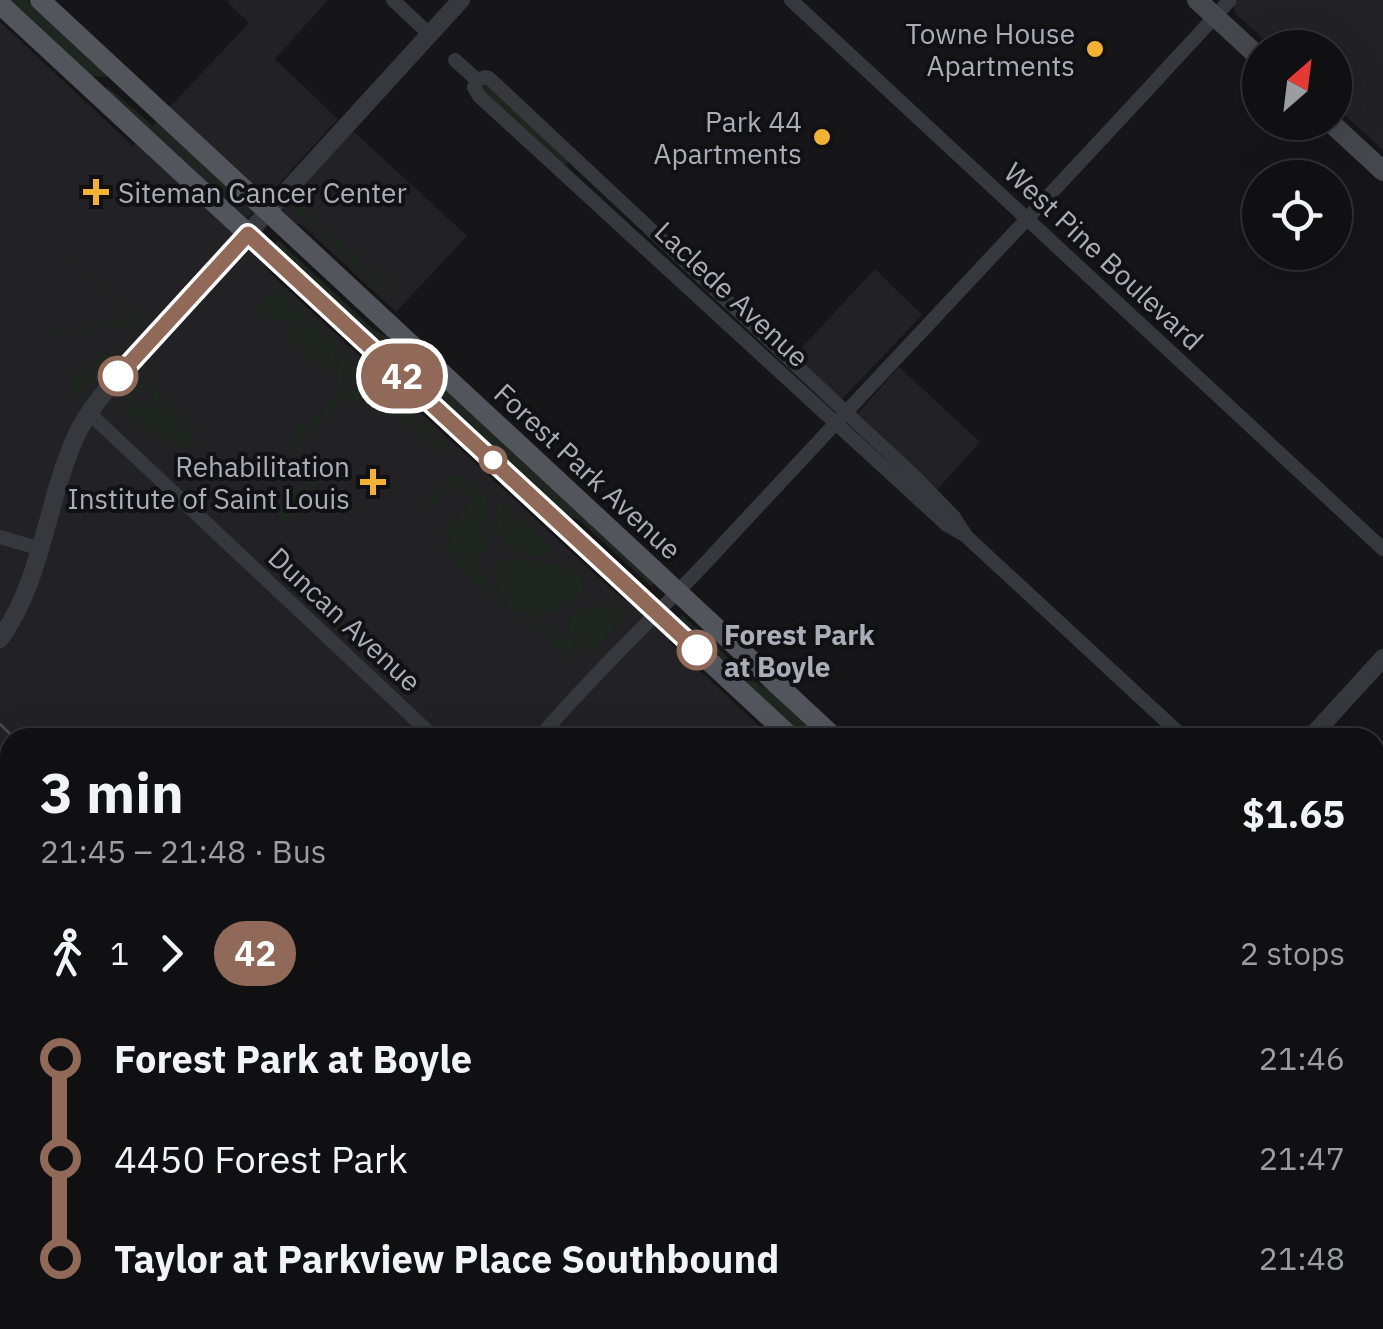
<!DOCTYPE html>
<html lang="en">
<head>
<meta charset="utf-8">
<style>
	:root { --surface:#101012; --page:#19191b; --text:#f1f3f6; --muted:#9c9d9f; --line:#303032 }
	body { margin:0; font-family:"IBM Plex Sans",sans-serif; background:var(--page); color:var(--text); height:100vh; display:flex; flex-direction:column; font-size:38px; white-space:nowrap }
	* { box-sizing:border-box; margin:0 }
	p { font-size:32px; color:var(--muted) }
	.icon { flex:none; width:55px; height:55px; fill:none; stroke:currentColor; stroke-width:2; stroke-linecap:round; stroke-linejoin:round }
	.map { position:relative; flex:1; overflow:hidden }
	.drawer { position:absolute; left:0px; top:728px; width:1385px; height:602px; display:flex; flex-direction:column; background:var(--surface); border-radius:30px 30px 0 0; box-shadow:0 10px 40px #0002,0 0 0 2px var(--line) }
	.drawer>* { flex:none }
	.badge { padding:0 20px; border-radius:32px; font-size:35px; line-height:65px }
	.needle { width:65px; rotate:28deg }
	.controls { position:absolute; left:1242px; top:30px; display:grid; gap:20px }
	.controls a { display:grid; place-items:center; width:110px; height:110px; border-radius:50%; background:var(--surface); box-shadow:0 10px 40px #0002,0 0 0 2px var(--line); font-size:50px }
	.map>.badge { position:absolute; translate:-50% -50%; box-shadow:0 0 0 5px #fff }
	.legs { display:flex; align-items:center; gap:15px; height:110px; padding:0 40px; font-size:32px }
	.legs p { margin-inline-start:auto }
	.headline { display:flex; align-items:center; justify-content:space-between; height:170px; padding:0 40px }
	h1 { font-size:55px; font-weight:800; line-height:75px }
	ul { padding:0 40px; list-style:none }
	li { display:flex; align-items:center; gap:35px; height:100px; font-size:38px }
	li i { display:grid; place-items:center; width:15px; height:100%; margin:0 12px; background:currentColor }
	li i::after { content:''; width:25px; height:25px; margin:-12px; border:8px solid; border-radius:50%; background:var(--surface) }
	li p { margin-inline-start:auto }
	li:first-child i { background:linear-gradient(#0000 50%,currentColor 0) }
	li:last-child i { background:linear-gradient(currentColor 50%,#0000 0) }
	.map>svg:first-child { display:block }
</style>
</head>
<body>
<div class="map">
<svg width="1383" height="1329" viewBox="0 0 1383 1329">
	<rect width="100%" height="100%" fill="#161618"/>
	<!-- built -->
	<path fill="#222225" d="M 229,0 L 328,0 L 275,59 L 338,119 L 233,234 L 260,259 L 271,274 L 597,576 L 622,599 L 630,601 L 668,636 L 670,643 L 771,737 L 10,738 L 10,1320 L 1375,1320 L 1375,1298 L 1383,1305 L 1383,1329 L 0,1329 L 0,22 L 133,146 L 249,23 L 227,2 Z
		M 1239,0 L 1383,0 L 1383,150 L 1335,106 L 1335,48 L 1272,47 L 1235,13 L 1234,5 Z
		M 353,131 L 467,236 L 396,312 L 302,225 L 295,223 L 284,213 L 283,210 L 284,206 Z
		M 875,269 L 922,315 L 842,399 L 794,356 Z
		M 899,367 L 980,442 L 937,490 L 858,413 Z
		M 1375,1074 L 1383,1081 L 1383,1227 L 1375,1219 Z"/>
	<!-- green -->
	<path fill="#1e261f" d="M 9,0 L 27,0 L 108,77 L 91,76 Z
		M 484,83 L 569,159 L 567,164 L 564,165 L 483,92 L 481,87 Z
		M 108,87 L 154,127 L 169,132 L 243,201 L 240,205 L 166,137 L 150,132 L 105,88 Z
		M 303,192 L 311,201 L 305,209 L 390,288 L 388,296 L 290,205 Z
		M 278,240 L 373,329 L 394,341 L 655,582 L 651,586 L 580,521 L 561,512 L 274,245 Z
		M 72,257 L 75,257 L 143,320 C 127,338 130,326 112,324 C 103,323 95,331 88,336 L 81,332 L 83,327 L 52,337 L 44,335 L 134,316 Z
		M 276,288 L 339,346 C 333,354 334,368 327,374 L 285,334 L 291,327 L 280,316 L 273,322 L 266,316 L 263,319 L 255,311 Z
		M 114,349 L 117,349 L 78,397 L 70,387 L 73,376 Z
		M 344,350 L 364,369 L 356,382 L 359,397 L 356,406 L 345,396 L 295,452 L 297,461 L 311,475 L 319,468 L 321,470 L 318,475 L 318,485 C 302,493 291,505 289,524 L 277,515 L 310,479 C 293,462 285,443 300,422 L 307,427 L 343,389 L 337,383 L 338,364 Z
		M 373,377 L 449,448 L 444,453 L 437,451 L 369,388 L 369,382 Z
		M 146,378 L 153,385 L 156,383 L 158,385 L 155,390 L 192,424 L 188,429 L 154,398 L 151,390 L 146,387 L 136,391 L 130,409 L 135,400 C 140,409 148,409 153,400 L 199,443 L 192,449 C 169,445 150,434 131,419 L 131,411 L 130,418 L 122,411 L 124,402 Z
		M 457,474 L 472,486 L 481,486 C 492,508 493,527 490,551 L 480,552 L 477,554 L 475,562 C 484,577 496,585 498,603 L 442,550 L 452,539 L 442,530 L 447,524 L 450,526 L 473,499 L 455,483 L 431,510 L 427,503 L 448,478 Z
		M 497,502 L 503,503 L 553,549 L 552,555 C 512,561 493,542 497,502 Z
		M 527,561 C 547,563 572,563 584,581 C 583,589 581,595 574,601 C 562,612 518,622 507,606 C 503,602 495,577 492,570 C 499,559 515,561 527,561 Z
		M 599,605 L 617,609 L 623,614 L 623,618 L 594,650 L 587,650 L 571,635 L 569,621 L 575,612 Z
		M 682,615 L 752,680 L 777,695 L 823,737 L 804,737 L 678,620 Z
		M 516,622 C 544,621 572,629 582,657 L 570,658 L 565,656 C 550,642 537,625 516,622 Z
		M 785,1320 L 872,1320 L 863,1329 L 777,1329 Z"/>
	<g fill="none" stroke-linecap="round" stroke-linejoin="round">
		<!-- minor -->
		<path stroke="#37383d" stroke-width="14" d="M 393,0 L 429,34
			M 791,0 L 1383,549
			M 455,60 L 477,80 L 485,77 L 489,78 L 913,475 L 954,517 L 967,537 L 1180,734 L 1181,738
			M 477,80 L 474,87 L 479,96 L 947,525 L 966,536
			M 89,413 L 435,738
			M 0,537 L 41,549
			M 1180,734 L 1193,734 L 1205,738
			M 539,738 C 593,674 655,617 712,556 C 884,370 1059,187 1230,0
			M 1375,916 L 1383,923
			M 1056,1320 L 1066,1329
			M 69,1329 L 77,1320"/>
		<!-- tertiary -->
		<path stroke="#37383d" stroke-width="18" d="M 0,639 C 43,579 46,502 76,436 C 90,406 115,380 136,356 L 461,0
			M 1310,738 L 1383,658
			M 0,1231 L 10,1236
			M 158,1320 L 174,1329
			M 762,1329 L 770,1320"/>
		<!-- secondary -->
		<path stroke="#45474d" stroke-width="20" d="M 1197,0 L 1260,58
			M 1330,122 L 1383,171"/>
		<!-- primary -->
		<path stroke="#53555c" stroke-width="20" d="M 40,0 L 835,738
			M 0,4 L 792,738
			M 1375,1238 L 1383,1246
			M 1375,1279 L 1383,1286"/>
		<!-- tram -->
		<path stroke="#4a4c52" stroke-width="2.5" d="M 0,724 L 14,738
			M 636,1320 L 647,1329"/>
	</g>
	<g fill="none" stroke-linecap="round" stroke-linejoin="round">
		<defs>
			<path id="line-1" d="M 118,376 L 248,234 L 697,650"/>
		</defs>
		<!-- line-1 casing -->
		<use href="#line-1" stroke="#fff" stroke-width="22"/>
		<!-- line-1 -->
		<use href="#line-1" stroke="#916958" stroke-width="15"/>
	</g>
	<!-- markers -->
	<g fill="#f2b134" stroke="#111113" stroke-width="4">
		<circle cx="1095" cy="49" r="10"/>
		<circle cx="822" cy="137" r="10"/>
		<path d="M91 177h10v10h10v10h-10v10h-10v-10h-10v-10h10z"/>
		<path d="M368 467h10v10h10v10h-10v10h-10v-10h-10v-10h10z"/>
	</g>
	<g fill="#fff" stroke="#916958" stroke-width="5">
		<circle cx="118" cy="376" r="18"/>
		<circle cx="493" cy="460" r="12"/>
		<circle cx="697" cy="650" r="18"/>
	</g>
	<g text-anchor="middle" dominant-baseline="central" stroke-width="8" stroke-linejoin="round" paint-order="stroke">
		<!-- poi labels -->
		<g font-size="28" fill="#a8adb8" stroke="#111113" text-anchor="end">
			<text x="1075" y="33">Towne House<tspan x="1075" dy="32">Apartments</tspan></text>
			<text x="802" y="121">Park 44<tspan x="802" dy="32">Apartments</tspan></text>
			<text x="118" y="192" text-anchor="start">Siteman Cancer Center</text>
			<text x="350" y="466">Rehabilitation<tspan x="350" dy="32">Institute of Saint Louis</tspan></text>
		</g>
		<!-- street labels -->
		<g font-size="28" fill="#a8adb8" stroke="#111113">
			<text transform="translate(1104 256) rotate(43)">West Pine Boulevard</text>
			<text transform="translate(732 294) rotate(43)">Laclede Avenue</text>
			<text transform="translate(588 471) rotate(43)">Forest Park Avenue</text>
			<text transform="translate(345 619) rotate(43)">Duncan Avenue</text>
		</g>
		<!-- stop labels -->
		<g font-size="28" font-weight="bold" fill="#a8adb8" stroke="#111113" text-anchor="start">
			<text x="724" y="634">Forest Park<tspan x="724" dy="32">at Boyle</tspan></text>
		</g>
	</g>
</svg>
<div class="controls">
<a><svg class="needle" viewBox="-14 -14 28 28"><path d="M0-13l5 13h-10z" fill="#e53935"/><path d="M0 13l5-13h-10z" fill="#9c9d9f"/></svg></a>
<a><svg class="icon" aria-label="locate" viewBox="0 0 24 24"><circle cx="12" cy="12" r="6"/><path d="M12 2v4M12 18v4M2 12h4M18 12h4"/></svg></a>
</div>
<b class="badge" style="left:402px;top:376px;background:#916958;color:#fff">42</b>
<section class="drawer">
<div class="headline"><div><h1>3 min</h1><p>21:45 – 21:48 · Bus</p></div><b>$1.65</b></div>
<div class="legs"><svg class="icon" aria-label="walk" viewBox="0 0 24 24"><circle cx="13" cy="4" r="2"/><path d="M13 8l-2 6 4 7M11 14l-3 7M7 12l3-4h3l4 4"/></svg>1<svg class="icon" aria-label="forward" viewBox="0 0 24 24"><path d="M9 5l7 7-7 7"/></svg><b class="badge" style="background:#916958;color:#fff">42</b><p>2 stops</p></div>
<ul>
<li><i style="color:#916958"></i><b>Forest Park at Boyle</b><p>21:46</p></li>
<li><i style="color:#916958"></i><span>4450 Forest Park</span><p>21:47</p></li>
<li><i style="color:#916958"></i><b>Taylor at Parkview Place Southbound</b><p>21:48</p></li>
</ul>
</section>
</div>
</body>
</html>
